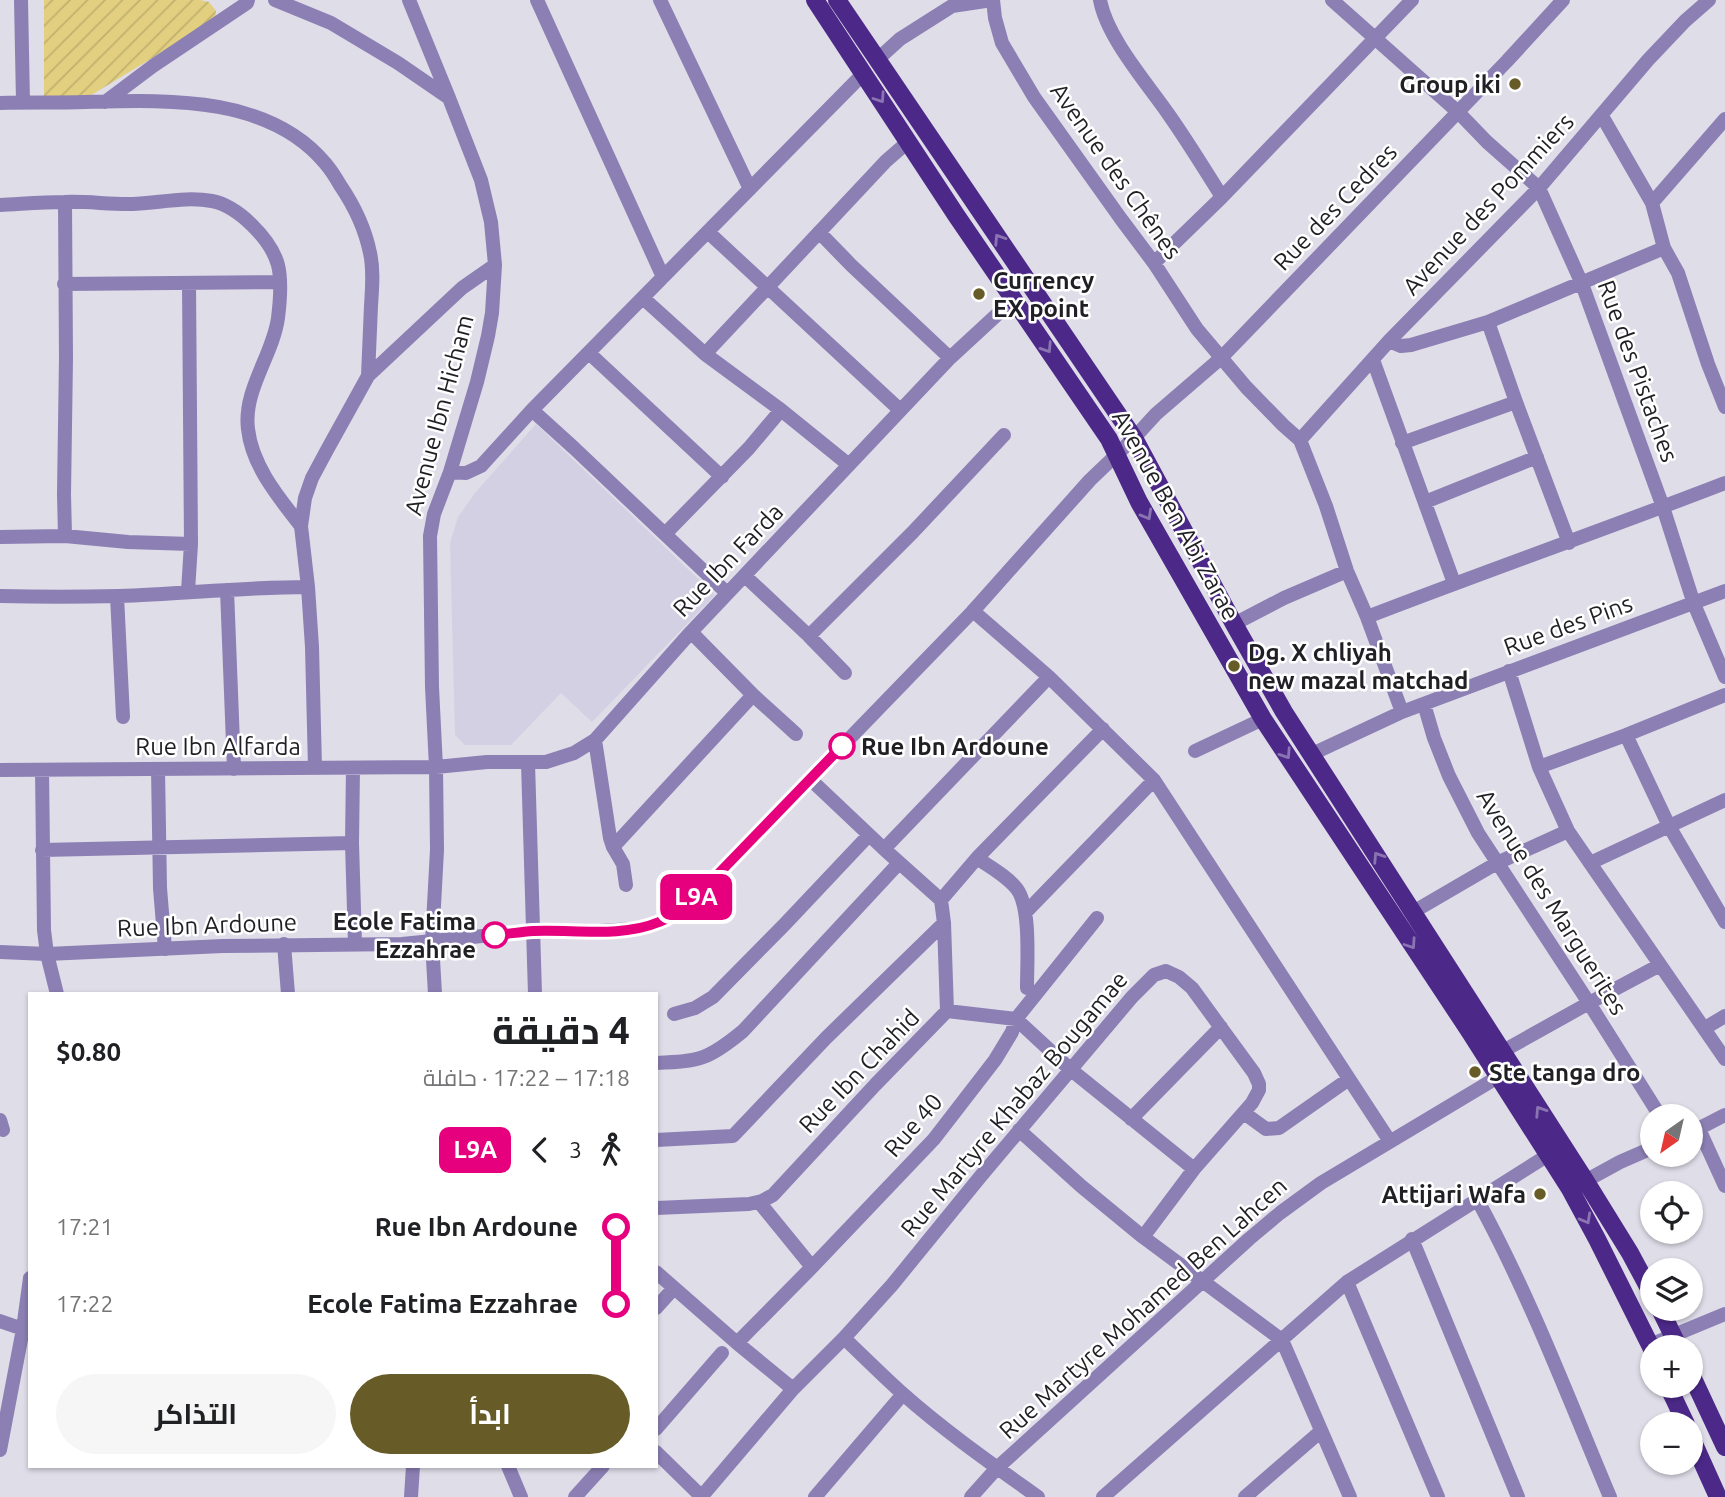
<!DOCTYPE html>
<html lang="ar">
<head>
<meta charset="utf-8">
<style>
	:root { --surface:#fff; --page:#f6f6f6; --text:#202124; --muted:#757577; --accent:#675b28 }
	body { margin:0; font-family:Ubuntu,Cairo,sans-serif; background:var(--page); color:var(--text); direction:rtl; height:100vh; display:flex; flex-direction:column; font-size:26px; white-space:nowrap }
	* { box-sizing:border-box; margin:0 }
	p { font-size:23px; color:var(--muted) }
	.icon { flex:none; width:38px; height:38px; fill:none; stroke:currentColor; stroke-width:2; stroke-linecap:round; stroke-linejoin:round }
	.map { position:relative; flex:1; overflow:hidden; direction:ltr }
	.details { position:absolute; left:28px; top:992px; width:630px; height:476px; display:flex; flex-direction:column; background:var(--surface); border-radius:0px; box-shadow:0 2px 5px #0004; direction:rtl }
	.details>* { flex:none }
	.badge { padding:0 14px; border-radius:10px; font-size:24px; line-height:46px }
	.needle { width:46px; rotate:214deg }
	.tools { position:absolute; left:1640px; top:1104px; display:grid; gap:14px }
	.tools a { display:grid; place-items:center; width:63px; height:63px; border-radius:50%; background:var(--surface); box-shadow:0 2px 5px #0004; font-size:35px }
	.map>.badge { position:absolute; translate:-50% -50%; box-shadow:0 0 0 4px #fff }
	.legs { display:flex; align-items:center; gap:10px; height:77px; padding:0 28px; font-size:23px }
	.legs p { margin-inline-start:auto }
	.overview { display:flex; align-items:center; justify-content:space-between; height:119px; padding:0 28px }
	h1 { font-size:38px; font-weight:700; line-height:52px }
	.primary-button { display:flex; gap:14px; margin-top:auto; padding:14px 28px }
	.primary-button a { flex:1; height:80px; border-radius:42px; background:var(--accent); color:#fff; font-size:28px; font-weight:700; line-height:80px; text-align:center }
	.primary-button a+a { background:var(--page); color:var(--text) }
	ul { padding:0 28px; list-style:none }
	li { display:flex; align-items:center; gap:24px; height:77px; font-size:26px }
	li i { display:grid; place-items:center; width:10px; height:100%; margin:0 9px; background:currentColor }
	li i::after { content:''; width:18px; height:18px; margin:-9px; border:5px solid; border-radius:50%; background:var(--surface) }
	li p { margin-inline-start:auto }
	li:first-child i { background:linear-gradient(#0000 50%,currentColor 0) }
	li:last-child i { background:linear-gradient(currentColor 50%,#0000 0) }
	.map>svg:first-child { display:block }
</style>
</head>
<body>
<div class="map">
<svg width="1725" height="1497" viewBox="0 0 1725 1497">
	<defs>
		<pattern id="garden-furrows" width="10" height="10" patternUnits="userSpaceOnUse" patternTransform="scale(1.75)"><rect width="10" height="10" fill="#e2cf7f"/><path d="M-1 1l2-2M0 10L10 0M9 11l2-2" fill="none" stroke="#c2b16e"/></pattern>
	</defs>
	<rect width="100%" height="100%" fill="#dfdde8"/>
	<!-- built -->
	<path fill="#d4d0e3" d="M 536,424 L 715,595 L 592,722 L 561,693 L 511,745 L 465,745 L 455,735 L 450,543 L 458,517 L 475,493 Z"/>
	<!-- garden -->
	<path fill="url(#garden-furrows)" d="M 44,0 L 200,0 L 209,2 L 216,11 L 215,20 L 93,94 L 78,100 L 44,101 Z"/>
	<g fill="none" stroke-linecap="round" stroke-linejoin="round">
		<!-- minor -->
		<path stroke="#8c7fb4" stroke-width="14" d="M 21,0 L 23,102
			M 275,0 L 331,23 L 398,63 L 449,98 L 481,180 L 491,222 L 495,265 L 492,313 L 488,336 L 477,382 L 450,472 L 434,514 L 430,536 L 432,687 L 436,767 L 437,850 L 432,942 L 435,994
			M 409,0 L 449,98
			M 537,0 L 663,277
			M 660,0 L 750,189
			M 993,0 L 995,18 L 1002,43 L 1034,97 L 1121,219 L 1154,263 L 1197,329 L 1246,387 L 1283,425 L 1300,440 L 1326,506 L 1347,571 L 1367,617 L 1402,712
			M 1100,0 C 1107,38 1147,83 1169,115 C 1188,142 1205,170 1222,197
			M 1332,0 L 1458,112 L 1487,142 L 1539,188 L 1582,284 L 1663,507 L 1694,604 L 1725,677
			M 878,59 L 900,39 L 952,6 L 992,0
			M 105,102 L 153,66 L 247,3 L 248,0
			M 0,103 C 28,102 57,103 85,102 C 166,100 268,95 325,163 C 331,170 336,178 340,185 C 355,207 365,228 370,253 C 374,270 372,289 371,306 C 370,330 369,353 368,376
			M 1602,116 L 1652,203 L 1664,248 L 1678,273 L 1708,364 L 1725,407
			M 65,202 L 66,358 L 64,494 L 65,536
			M 1652,203 L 1725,119
			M 0,205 C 21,204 42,202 64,202 C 85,201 106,204 127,204 C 155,204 184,196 212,201 C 238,206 271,239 278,265 C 282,281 280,302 278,318 C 273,355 243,390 248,429 C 252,466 279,498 301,526
			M 708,232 L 900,410
			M 819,232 L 851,265 L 950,358
			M 1154,263 L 1222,197 L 1412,0
			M 64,284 L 279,282
			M 643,298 L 705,354 L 781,410 L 849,465
			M 1488,322 L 1516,402 L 1569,543
			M 1389,341 L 1401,346 L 1411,345 L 1488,322 L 1664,248
			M 589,353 L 722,477
			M 705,354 L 886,161 L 909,141
			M 1373,360 L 1454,583
			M 532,410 L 574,448 L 727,593
			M 1300,440 L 1389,341 L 1539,188 L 1648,60 L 1685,21 L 1709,0
			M 1402,443 L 1516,402
			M 450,472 L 466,473 L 481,466 L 532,410 L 863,74
			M 1425,502 L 1537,457
			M 665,534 L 749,448 L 781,410
			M 0,537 L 65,536 L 128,542 L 191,544
			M 745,576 L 809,636 L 845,673
			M 227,590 L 234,769
			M 188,591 L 191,544 L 189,283
			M 0,596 C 40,597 79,597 119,596 C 182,594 245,587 308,587
			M 117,596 L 123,717
			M 973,611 L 1049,677 L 1154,780 L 1389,1140
			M 1367,617 C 1486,571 1606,529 1725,483
			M 1234,624 L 1284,598 L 1347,571
			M 691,632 L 753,695 L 796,734
			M 809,636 L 913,532 L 1004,435
			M 1509,671 L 1539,767 L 1568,831 L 1725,1059
			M 1424,704 L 1434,738 L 1449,776 L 1478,833 L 1589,1003 L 1660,1116
			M 1626,735 L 1669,826 L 1725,922
			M 595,740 L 610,838 L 613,847 L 623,864 L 626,885
			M 1195,751 L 1263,719
			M 1312,754 L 1402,712 L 1725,591
			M 528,763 L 535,994
			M 1539,767 L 1626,735 L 1725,695
			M 315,768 L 312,647 L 308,587 L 301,526 L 305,498 L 312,478 L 327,450 L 368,376 L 462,288 L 495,265
			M 353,768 L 352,843 L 355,944
			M 158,769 L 160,888 L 165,949
			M 0,770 L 436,767 L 487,762 L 546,762 L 574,753 L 595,740 L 691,632 L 950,358 L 1002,310 L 1017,302
			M 42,770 L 44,930 L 47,954 L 57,994
			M 613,847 L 753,695
			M 884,849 L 1049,677
			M 42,850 L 352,843
			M 977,858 C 990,867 1007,876 1017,889 C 1031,908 1027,962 1027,988
			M 1590,863 L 1725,800
			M 941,900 L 977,858 L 1103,729
			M 1026,912 L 1154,780
			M 1413,912 L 1497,863 L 1568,831
			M 284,944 L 288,994
			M 947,1011 L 1016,1019 L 1070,1069 L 1194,1169
			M 674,1014 L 695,1008 L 713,997 L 785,924 L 869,835
			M 1705,1028 L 1725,1016
			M 1503,1051 L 1589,1003 L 1660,965
			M 656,1063 C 700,1061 708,1060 743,1031 L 899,863
			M 1244,1113 L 1266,1129 L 1279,1128 L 1349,1079
			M 1131,1119 L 1221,1027
			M 0,1120 L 3,1130
			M 1699,1129 L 1725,1186
			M 1019,1130 L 1081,1186 L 1143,1237 L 1282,1340 L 1350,1497
			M 1692,1132 L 1725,1115
			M 656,1140 L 733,1136 L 826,1038 L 944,923
			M 1578,1185 L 1620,1162 L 1652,1148
			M 1477,1199 C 1529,1294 1568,1397 1610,1497
			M 759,1202 L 812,1267
			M 656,1208 L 749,1204 L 762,1201 L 773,1195 L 875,1085 L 947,1011 L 944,923 L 941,900 L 884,849 L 810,779
			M 1412,1239 L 1518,1497
			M 656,1272 L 737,1343 L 793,1389
			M 1347,1282 L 1438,1497
			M 656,1308 L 674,1288
			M 0,1321 L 23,1329
			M 844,1338 C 864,1357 883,1376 903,1394 C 946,1432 992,1464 1038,1497
			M 737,1343 L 812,1267 L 934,1139 L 995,1060 L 1012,1032 L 1016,1019 L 1097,918
			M 1650,1345 L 1725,1314
			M 656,1429 L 722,1353
			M 0,1450 L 23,1329 L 30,1278
			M 656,1452 L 702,1497
			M 508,1466 L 521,1497
			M 702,1496 L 793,1389 L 844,1338 L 892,1285 L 980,1177 L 1132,997 L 1154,975 L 1166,971 L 1179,977 L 1192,988 L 1254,1073 L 1259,1084 L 1259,1090 L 1252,1103 L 1194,1169 L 1143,1237
			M 411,1497 L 413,1466
			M 575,1497 L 603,1466
			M 815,1497 L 903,1394
			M 971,1497 L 997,1468 L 1249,1239 L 1280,1213 L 1321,1183 L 1498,1077
			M 1103,1497 L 1347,1282 L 1556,1150
			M 1245,1497 L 1320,1432"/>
		<!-- tertiary -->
		<path stroke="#8c7fb4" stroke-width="14" d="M 0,952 L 47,954 L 223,946 L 402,944 L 533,931 L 599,931 L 632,929 L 652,925 L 667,919 L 680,911 L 695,898 L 973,611 L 1090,480 L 1134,438 L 1156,414 L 1221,358 L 1507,61 L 1563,0"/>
		<!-- primary -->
		<path stroke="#4c2989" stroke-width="18" d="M 815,0 L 956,215 L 1109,439 L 1139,502 L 1263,719 L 1470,1032 L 1570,1189 L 1597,1239 L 1652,1349
			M 837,0 L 1134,438 L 1234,624 L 1284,712 L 1585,1180 L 1630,1253 L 1652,1294
			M 1660,1309 L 1679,1348
			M 1690,1372 L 1725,1447
			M 1668,1386 L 1686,1424
			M 1690,1435 L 1718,1497"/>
	</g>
	<!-- one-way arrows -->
	<defs><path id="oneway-chevron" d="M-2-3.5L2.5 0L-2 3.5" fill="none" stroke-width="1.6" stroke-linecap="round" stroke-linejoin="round" transform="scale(1.75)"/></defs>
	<g stroke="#8b74b2">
		<use href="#oneway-chevron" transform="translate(880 98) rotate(56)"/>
		<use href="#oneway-chevron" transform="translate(999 239) rotate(-123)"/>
		<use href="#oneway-chevron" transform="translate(1047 348) rotate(57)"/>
		<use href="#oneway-chevron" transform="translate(1147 515) rotate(61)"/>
		<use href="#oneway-chevron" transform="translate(1286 754) rotate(57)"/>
		<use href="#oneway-chevron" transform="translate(1378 857) rotate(-123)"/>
		<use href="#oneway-chevron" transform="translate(1411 944) rotate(56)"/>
		<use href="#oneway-chevron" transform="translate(1540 1111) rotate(-123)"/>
		<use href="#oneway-chevron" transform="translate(1586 1219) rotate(61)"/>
	</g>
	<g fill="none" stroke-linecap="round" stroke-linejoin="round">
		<defs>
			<path id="line-1" d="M 495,935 C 507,934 520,932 533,931 C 573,929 621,938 659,922 C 673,917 684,908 695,898 L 842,746"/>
		</defs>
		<!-- line-1 casing -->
		<use href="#line-1" stroke="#fff" stroke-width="16"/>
		<!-- line-1 -->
		<use href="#line-1" stroke="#e6007e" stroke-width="10"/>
	</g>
	<!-- markers -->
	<g fill="#675b28" stroke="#fff" stroke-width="2.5">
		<circle cx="1515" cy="84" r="7"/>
		<circle cx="979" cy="294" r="7"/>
		<circle cx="1234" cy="666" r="7"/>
		<circle cx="1475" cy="1072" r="7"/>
		<circle cx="1540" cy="1194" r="7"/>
	</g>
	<g fill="#fff" stroke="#e6007e" stroke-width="3.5">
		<circle cx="842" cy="746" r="12"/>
		<circle cx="495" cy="935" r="12"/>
	</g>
	<g text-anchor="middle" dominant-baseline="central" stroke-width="5" stroke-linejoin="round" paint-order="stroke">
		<!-- poi labels -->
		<g font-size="24" font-weight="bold" fill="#201f24" stroke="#fff" text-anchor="start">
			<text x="1501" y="84" text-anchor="end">Group iki</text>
			<text x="993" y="280">Currency<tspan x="993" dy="28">EX point</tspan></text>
			<text x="1248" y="652">Dg. X chliyah<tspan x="1248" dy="28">new mazal matchad</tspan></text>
			<text x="1489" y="1072">Ste tanga dro</text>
			<text x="1526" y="1194" text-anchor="end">Attijari Wafa</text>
		</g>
		<!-- street labels -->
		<g font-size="24" fill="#201f24" stroke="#fff">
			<text transform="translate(1116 171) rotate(55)">Avenue des Chênes</text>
			<text transform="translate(1488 204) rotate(-47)">Avenue des Pommiers</text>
			<text transform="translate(1335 207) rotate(-46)">Rue des Cedres</text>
			<text transform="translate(1638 371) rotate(70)">Rue des Pistaches</text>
			<text transform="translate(439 415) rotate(-75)">Avenue Ibn Hicham</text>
			<text transform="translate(1176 515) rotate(61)">Avenue Ben Abi Zarae</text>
			<text transform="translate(728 560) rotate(-46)">Rue Ibn Farda</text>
			<text transform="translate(1568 625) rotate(-20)">Rue des Pins</text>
			<text x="218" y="746">Rue Ibn Alfarda</text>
			<text transform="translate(1552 902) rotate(58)">Avenue des Marguerites</text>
			<text transform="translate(207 925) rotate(-2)">Rue Ibn Ardoune</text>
			<text transform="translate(859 1071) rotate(-46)">Rue Ibn Chahid</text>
			<text transform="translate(1014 1104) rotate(-50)">Rue Martyre Khabaz Bougamae</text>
			<text transform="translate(913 1125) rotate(-49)">Rue 40</text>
			<text transform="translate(1143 1308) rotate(-42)">Rue Martyre Mohamed Ben Lahcen</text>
		</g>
		<!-- stop labels -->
		<g font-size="24" font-weight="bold" fill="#201f24" stroke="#fff" text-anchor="start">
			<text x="861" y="746">Rue Ibn Ardoune</text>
			<text x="476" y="921" text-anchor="end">Ecole Fatima<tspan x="476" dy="28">Ezzahrae</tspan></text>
		</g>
	</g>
</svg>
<div class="tools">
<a><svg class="needle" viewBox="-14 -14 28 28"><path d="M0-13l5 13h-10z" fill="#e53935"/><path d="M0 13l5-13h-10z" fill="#757577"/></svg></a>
<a><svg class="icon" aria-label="locate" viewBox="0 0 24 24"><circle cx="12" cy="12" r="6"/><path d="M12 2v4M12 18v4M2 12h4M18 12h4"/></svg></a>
<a><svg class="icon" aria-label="layers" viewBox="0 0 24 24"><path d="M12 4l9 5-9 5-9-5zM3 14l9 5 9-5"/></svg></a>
<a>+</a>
<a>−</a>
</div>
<b class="badge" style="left:696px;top:897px;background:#e6007e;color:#fff">L9A</b>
<section class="details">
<div class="overview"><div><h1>4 دقيقة</h1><p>17:18 – 17:22 · حافلة</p></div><b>$0.80</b></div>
<div class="legs"><svg class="icon" aria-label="walk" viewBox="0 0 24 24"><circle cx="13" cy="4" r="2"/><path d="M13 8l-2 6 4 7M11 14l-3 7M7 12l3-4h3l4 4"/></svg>3<svg class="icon" aria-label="back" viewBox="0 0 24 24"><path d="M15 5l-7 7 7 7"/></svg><b class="badge" style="background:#e6007e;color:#fff">L9A</b></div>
<ul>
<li><i style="color:#e6007e"></i><b>Rue Ibn Ardoune</b><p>17:21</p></li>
<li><i style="color:#e6007e"></i><b>Ecole Fatima Ezzahrae</b><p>17:22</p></li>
</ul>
<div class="primary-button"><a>ابدأ</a><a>التذاكر</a></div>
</section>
</div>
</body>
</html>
